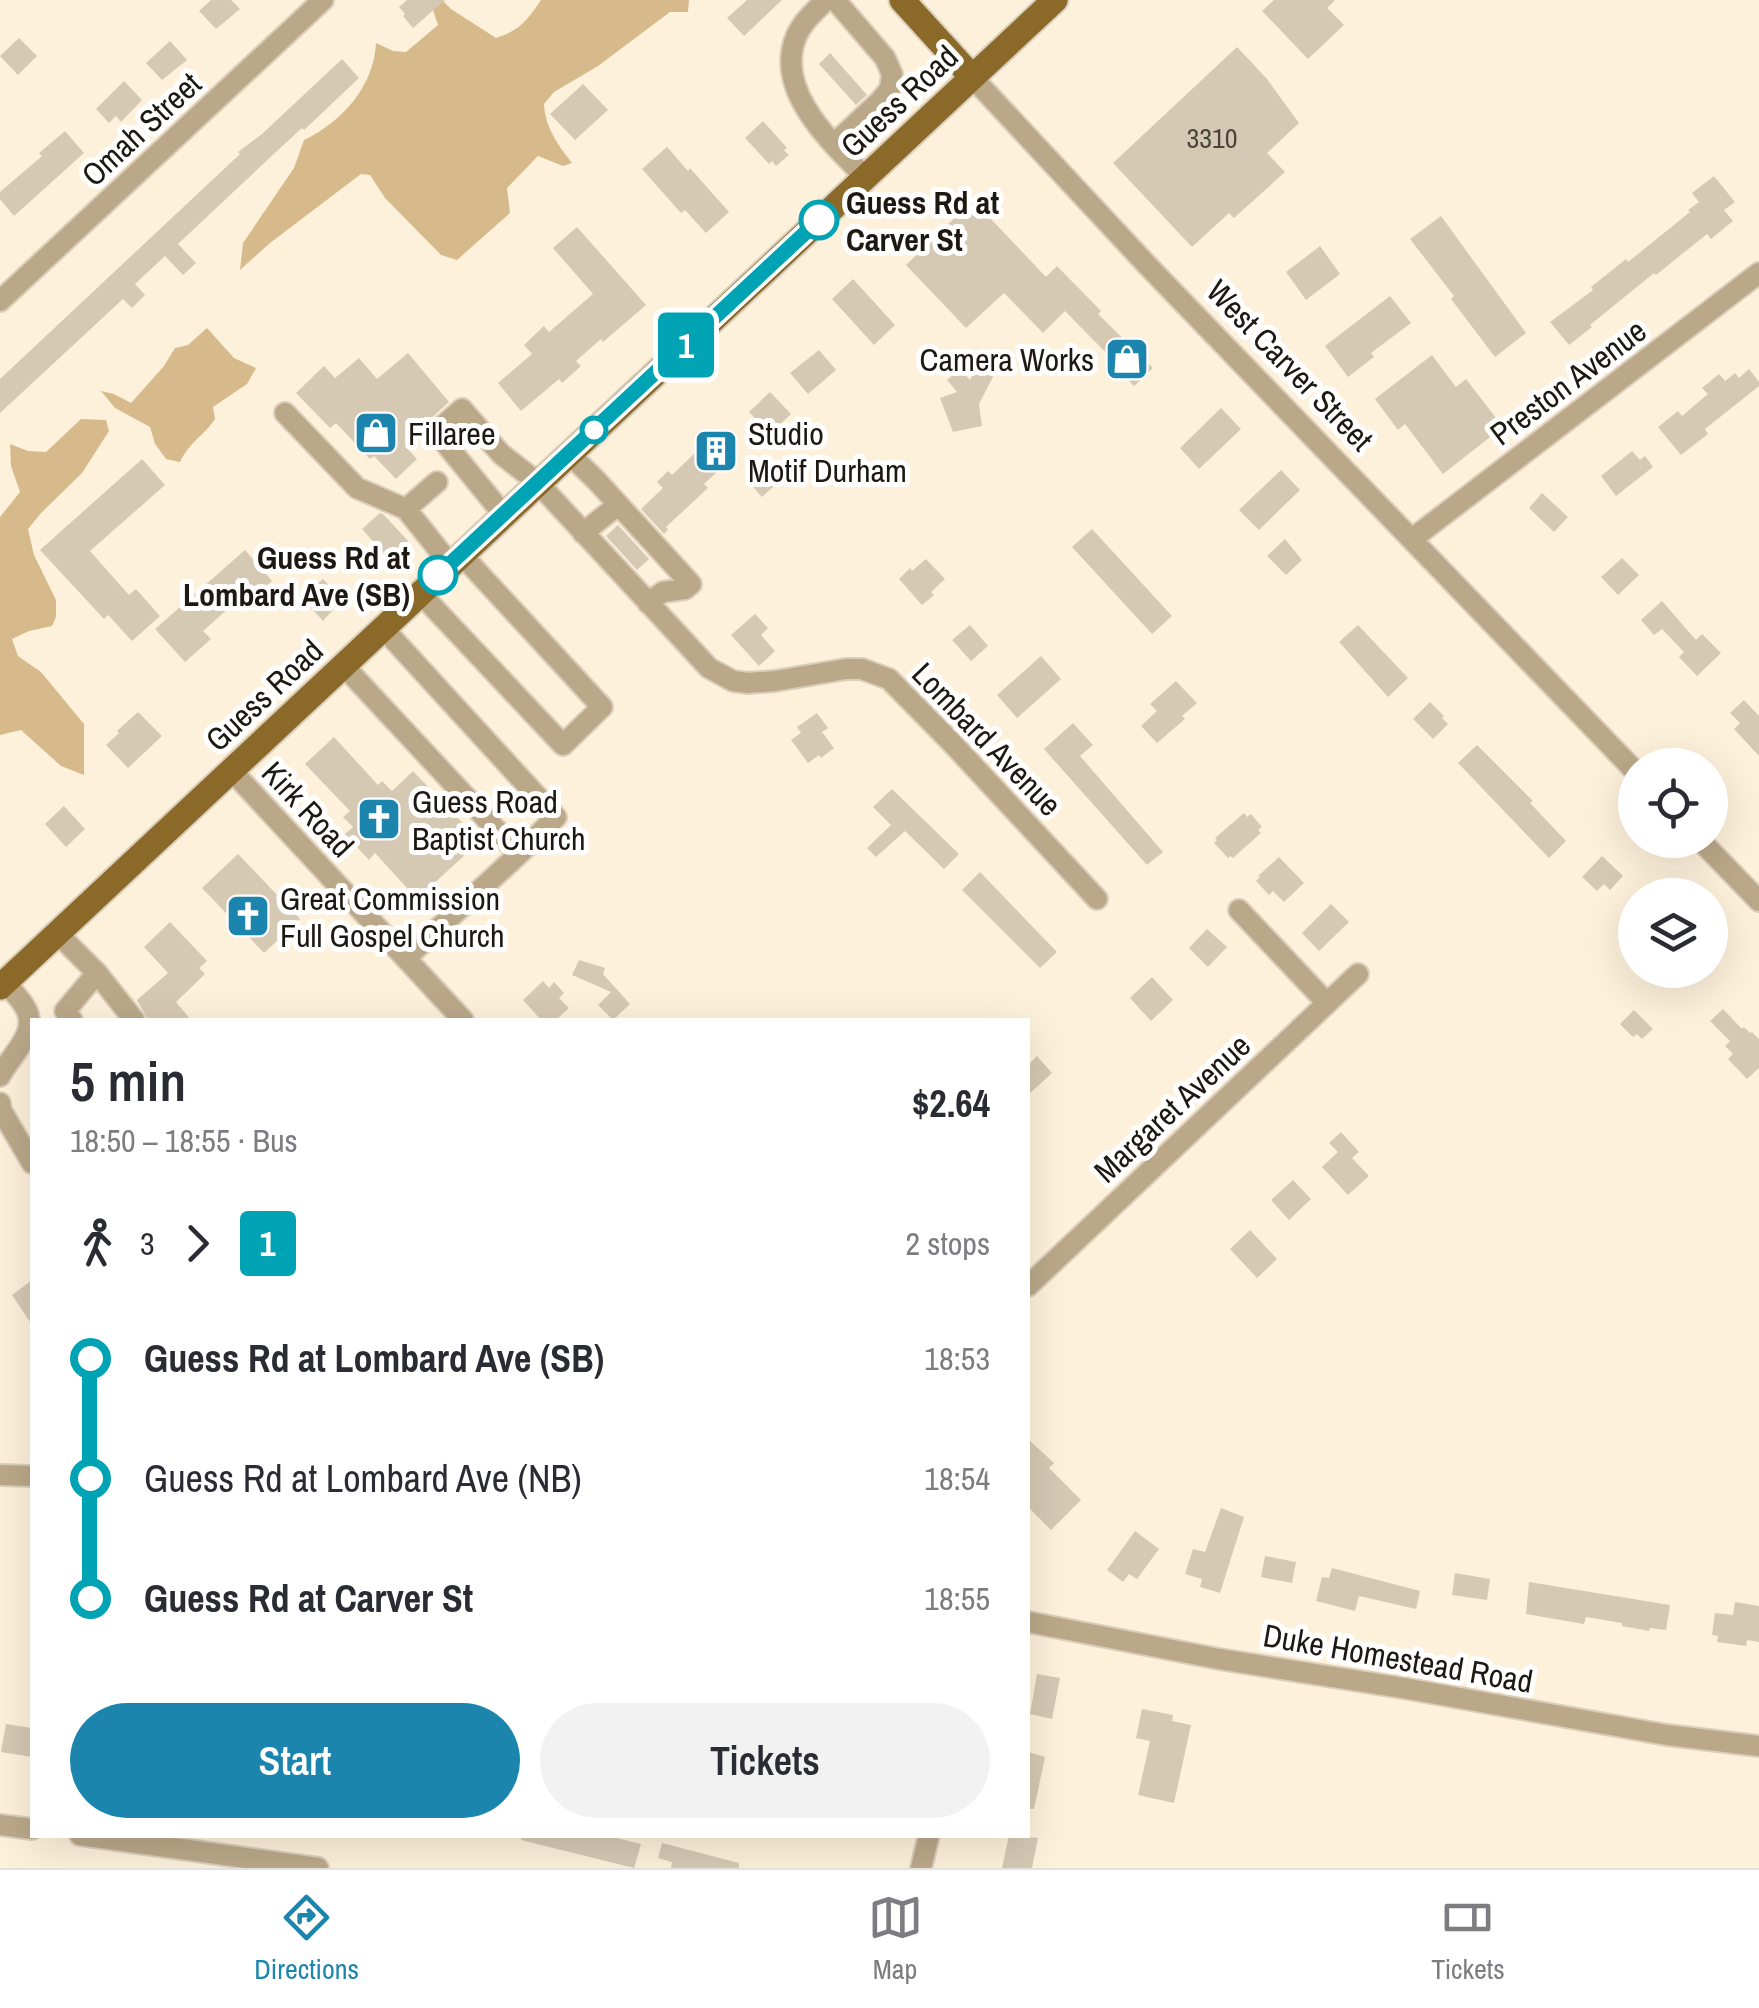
<!DOCTYPE html>
<html lang="en">
<head>
<meta charset="utf-8">
<style>
	:root { --surface:#fff; --page:#f2f2f3; --text:#2b2b33; --muted:#7c7c81; --line:#e1e1e2; --accent:#1c85ae }
	body { margin:0; font-family:"Archivo Narrow",sans-serif; background:var(--page); color:var(--text); height:100vh; display:flex; flex-direction:column; font-size:38px; white-space:nowrap }
	* { box-sizing:border-box; margin:0 }
	p { font-size:32px; color:var(--muted) }
	.icon { flex:none; width:55px; height:55px; fill:none; stroke:currentColor; stroke-width:2; stroke-linecap:round; stroke-linejoin:round }
	.map { position:relative; flex:1; overflow:hidden }
	.sheet { position:absolute; left:30px; top:1018px; width:1000px; height:820px; display:flex; flex-direction:column; background:var(--surface); border-radius:0px; box-shadow:0 10px 40px #0002 }
	.sheet>* { flex:none }
	.badge { padding:0 20px; border-radius:8px; font-size:35px; line-height:65px }
	.buttons { position:absolute; left:1618px; top:748px; display:grid; gap:20px }
	.buttons a { display:grid; place-items:center; width:110px; height:110px; border-radius:50%; background:var(--surface); box-shadow:0 10px 40px #0002; font-size:50px }
	.map>.badge { position:absolute; translate:-50% -50%; box-shadow:0 0 0 5px #fff }
	.legs { display:flex; align-items:center; gap:15px; height:110px; padding:0 40px; font-size:32px }
	.legs p { margin-inline-start:auto }
	.headline { display:flex; align-items:center; justify-content:space-between; height:170px; padding:0 40px }
	h1 { font-size:55px; font-weight:600; line-height:75px }
	.cta { display:flex; gap:20px; margin-top:auto; padding:20px 40px }
	.cta a { flex:1; height:115px; border-radius:60px; background:var(--accent); color:#fff; font-size:40px; font-weight:600; line-height:115px; text-align:center }
	.cta a+a { background:var(--page); color:var(--text) }
	ul { padding:0 40px; list-style:none }
	li { display:flex; align-items:center; gap:35px; height:120px; font-size:38px }
	li i { display:grid; place-items:center; width:15px; height:100%; margin:0 12px; background:currentColor }
	li i::after { content:''; width:25px; height:25px; margin:-12px; border:8px solid; border-radius:50%; background:var(--surface) }
	li p { margin-inline-start:auto }
	li:first-child i { background:linear-gradient(#0000 50%,currentColor 0) }
	li:last-child i { background:linear-gradient(currentColor 50%,#0000 0) }
	.dock { display:flex; justify-content:space-around; align-items:center; height:140px; border-top:2px solid var(--line); background:var(--surface); font-size:28px; color:var(--muted) }
	.dock a { display:grid; justify-items:center; gap:5px }
	.dock .current { color:var(--accent) }
	.map>svg:first-child { display:block }
</style>
</head>
<body>
<div class="map">
<svg width="1759" height="1868" viewBox="0 0 1759 1868">
	<rect width="100%" height="100%" fill="#fef1db"/>
	<!-- green -->
	<path fill="#d7ba8b" d="M 442,0 L 451,9 L 496,38 C 520,30 527,21 541,0 L 689,0 L 688,12 L 670,12 L 598,66 L 554,92 L 544,104 C 545,127 558,145 572,163 L 563,166 L 538,156 L 507,188 L 510,213 L 457,260 L 441,255 L 385,198 L 370,175 L 361,174 L 270,243 L 240,270 L 243,243 L 294,168 L 304,140 C 342,122 374,86 376,43 L 393,51 L 406,52 L 438,25 L 433,10 Z
		M 207,328 L 234,358 L 256,368 L 247,384 L 213,407 L 215,419 C 203,437 191,440 180,462 L 166,459 L 155,444 L 150,427 L 115,408 L 101,391 L 114,394 L 131,403 L 164,366 L 175,348 L 188,345 Z
		M 81,419 L 106,420 L 109,431 L 82,473 L 41,513 L 28,529 L 34,555 L 56,600 L 56,617 L 52,626 L 29,631 L 12,639 L 18,656 L 41,672 L 84,724 L 84,775 L 61,766 L 21,730 L 0,735 L 0,517 L 20,492 L 11,466 L 10,444 L 28,451 L 46,452 Z"/>
	<!-- building -->
	<path fill="#d5c9b4" d="M 211,0 L 231,0 L 240,9 L 216,29 L 199,11 Z
		M 407,0 L 445,0 L 413,28 L 403,16 L 405,14 L 399,7 Z
		M 747,0 L 782,0 L 744,36 L 727,18 Z
		M 1274,0 L 1335,0 L 1327,8 L 1344,25 L 1308,59 L 1262,11 Z
		M 19,38 L 37,56 L 18,75 L 0,56 Z
		M 170,41 L 187,60 L 162,80 L 146,63 Z
		M 1237,47 L 1267,79 L 1299,123 L 1267,153 L 1285,172 L 1234,218 L 1229,213 L 1192,247 L 1113,163 Z
		M 830,53 L 867,95 L 856,105 L 819,64 Z
		M 342,59 L 359,78 L 304,130 L 302,128 L 277,151 L 178,244 L 196,263 L 183,275 L 165,256 L 135,284 L 145,295 L 132,308 L 123,299 L 0,413 L 0,379 L 240,154 L 238,152 L 262,134 Z
		M 124,81 L 142,100 L 121,122 L 116,116 L 109,123 L 96,109 Z
		M 583,84 L 608,110 L 575,140 L 550,114 Z
		M 763,121 L 787,148 L 784,150 L 789,155 L 776,166 L 772,161 L 769,164 L 745,138 Z
		M 65,131 L 84,153 L 14,216 L 0,199 L 0,192 L 42,156 L 39,153 Z
		M 667,147 L 688,171 L 690,168 L 729,212 L 706,233 L 685,210 L 681,213 L 642,169 Z
		M 1714,176 L 1735,202 L 1724,210 L 1733,221 L 1711,239 L 1707,234 L 1656,275 L 1654,273 L 1590,325 L 1592,327 L 1569,345 L 1550,322 L 1593,290 L 1591,287 L 1626,259 L 1628,262 L 1690,212 L 1688,210 L 1699,202 L 1692,193 Z
		M 973,200 L 1046,277 L 1057,266 L 1101,311 L 1098,314 L 1153,368 L 1134,386 L 1109,360 L 1111,358 L 1065,311 L 1043,333 L 1004,293 L 966,328 L 906,265 Z
		M 1441,216 L 1526,333 L 1495,357 L 1451,299 L 1454,296 L 1410,239 Z
		M 577,227 L 646,305 L 603,342 L 601,339 L 576,361 L 581,366 L 562,383 L 559,379 L 521,411 L 498,383 L 532,354 L 524,345 L 544,326 L 549,332 L 593,294 L 553,248 Z
		M 1320,246 L 1340,274 L 1306,300 L 1286,272 Z
		M 853,279 L 895,325 L 874,345 L 832,299 Z
		M 1390,296 L 1411,323 L 1371,353 L 1374,357 L 1348,377 L 1325,346 Z
		M 819,350 L 836,370 L 808,394 L 790,373 Z
		M 408,353 L 449,402 L 427,422 L 422,433 L 406,447 L 417,459 L 396,479 L 374,456 L 370,459 L 336,423 L 330,428 L 296,393 L 324,366 L 335,378 L 359,358 L 377,379 Z
		M 1432,355 L 1456,387 L 1466,379 L 1503,427 L 1443,474 L 1405,424 L 1398,430 L 1375,399 Z
		M 981,360 L 997,369 L 979,404 L 982,426 L 953,432 L 940,398 L 957,392 L 947,380 L 960,369 L 970,380 Z
		M 1749,369 L 1759,382 L 1759,386 L 1705,429 L 1708,434 L 1681,455 L 1658,427 L 1678,411 L 1682,416 L 1708,394 L 1702,388 L 1719,374 L 1725,381 L 1735,373 L 1739,378 Z
		M 770,392 L 791,414 L 770,434 L 749,412 Z
		M 1221,408 L 1241,429 L 1199,469 L 1180,448 Z
		M 716,433 L 736,455 L 704,484 L 708,488 L 666,527 L 668,530 L 664,534 L 641,509 L 663,488 L 657,482 L 668,471 L 672,475 Z
		M 1632,451 L 1640,460 L 1645,456 L 1653,467 L 1616,496 L 1601,476 Z
		M 142,459 L 165,485 L 90,551 L 129,595 L 136,589 L 160,616 L 132,641 L 108,615 L 104,619 L 40,550 Z
		M 768,462 L 783,478 L 762,497 L 748,481 Z
		M 1281,470 L 1300,490 L 1259,530 L 1239,510 Z
		M 1542,493 L 1568,517 L 1554,532 L 1529,508 Z
		M 380,513 L 384,515 L 409,542 L 398,553 L 393,548 L 385,555 L 362,529 Z
		M 618,525 L 649,559 L 637,570 L 606,536 Z
		M 1092,529 L 1172,616 L 1152,634 L 1072,547 Z
		M 1285,539 L 1302,560 L 1286,575 L 1267,556 Z
		M 245,550 L 272,581 L 253,598 L 247,592 L 203,631 L 211,639 L 185,662 L 155,629 Z
		M 1622,558 L 1639,575 L 1618,595 L 1601,577 Z
		M 926,559 L 945,579 L 931,592 L 934,595 L 922,605 L 899,579 L 910,568 L 912,571 Z
		M 323,579 L 338,595 L 328,605 L 333,610 L 323,621 L 302,598 Z
		M 1662,601 L 1696,640 L 1702,634 L 1721,653 L 1697,676 L 1679,657 L 1684,652 L 1662,629 L 1654,635 L 1641,620 Z
		M 755,614 L 768,628 L 761,635 L 775,651 L 759,666 L 731,635 Z
		M 970,625 L 988,646 L 971,661 L 952,640 Z
		M 1358,625 L 1408,678 L 1388,697 L 1339,642 Z
		M 1041,656 L 1061,679 L 1017,718 L 997,695 Z
		M 1176,681 L 1197,703 L 1182,716 L 1185,719 L 1157,743 L 1141,726 L 1157,711 L 1150,704 Z
		M 1744,700 L 1759,716 L 1759,756 L 1734,729 L 1740,723 L 1730,713 Z
		M 1430,702 L 1444,716 L 1442,718 L 1448,724 L 1433,739 L 1413,719 Z
		M 138,712 L 162,736 L 128,768 L 106,745 L 119,733 L 117,731 Z
		M 817,713 L 828,728 L 822,732 L 834,748 L 821,758 L 819,755 L 808,763 L 791,740 L 801,733 L 797,727 Z
		M 1073,723 L 1093,745 L 1080,756 L 1163,852 L 1147,865 L 1044,749 Z
		M 334,737 L 378,785 L 382,781 L 392,791 L 413,771 L 480,841 L 417,899 L 375,853 L 369,860 L 345,834 L 353,827 L 343,817 L 350,811 L 305,764 Z
		M 1477,745 L 1533,801 L 1530,803 L 1566,841 L 1549,858 L 1458,763 Z
		M 892,789 L 959,854 L 944,869 L 905,831 L 876,857 L 867,848 L 891,825 L 873,807 Z
		M 64,806 L 85,829 L 66,847 L 45,824 Z
		M 1244,813 L 1247,817 L 1251,814 L 1262,827 L 1258,830 L 1261,833 L 1233,858 L 1230,856 L 1228,858 L 1214,843 L 1217,840 L 1215,838 Z
		M 238,854 L 300,919 L 264,953 L 202,888 Z
		M 1602,856 L 1623,876 L 1610,890 L 1604,884 L 1597,891 L 1582,877 Z
		M 1279,857 L 1304,883 L 1284,902 L 1273,891 L 1269,895 L 1256,881 L 1260,877 L 1258,876 Z
		M 980,872 L 1057,952 L 1040,968 L 962,890 Z
		M 1331,904 L 1349,922 L 1319,951 L 1302,933 Z
		M 170,922 L 207,961 L 199,968 L 205,974 L 176,1002 L 191,1020 L 148,1020 L 137,1000 L 168,973 L 144,947 Z
		M 1207,929 L 1227,947 L 1208,967 L 1189,948 Z
		M 579,960 L 605,968 L 603,974 L 630,1004 L 613,1020 L 598,1005 L 611,992 L 572,975 Z
		M 1152,977 L 1173,1000 L 1151,1021 L 1130,998 Z
		M 543,981 L 549,988 L 554,982 L 564,993 L 559,998 L 569,1008 L 556,1020 L 541,1020 L 523,1000 Z
		M 1723,1009 L 1742,1029 L 1744,1027 L 1750,1033 L 1752,1032 L 1759,1039 L 1759,1068 L 1747,1079 L 1728,1059 L 1733,1054 L 1725,1046 L 1730,1041 L 1710,1021 Z
		M 1634,1010 L 1653,1029 L 1642,1039 L 1637,1034 L 1633,1037 L 1620,1024 Z
		M 1037,1056 L 1052,1073 L 1028,1095 L 1028,1065 Z
		M 1341,1132 L 1359,1152 L 1352,1158 L 1369,1176 L 1348,1195 L 1322,1167 L 1338,1152 L 1329,1143 Z
		M 1293,1180 L 1311,1199 L 1289,1220 L 1271,1200 Z
		M 1250,1230 L 1277,1259 L 1257,1278 L 1230,1249 Z
		M 32,1280 L 32,1325 L 12,1295 Z
		M 1028,1439 L 1054,1463 L 1049,1468 L 1081,1500 L 1051,1530 L 1028,1507 Z
		M 1221,1508 L 1244,1517 L 1220,1593 L 1200,1587 L 1202,1579 L 1185,1574 L 1193,1549 L 1205,1552 Z
		M 1135,1531 L 1159,1549 L 1137,1579 L 1129,1574 L 1123,1582 L 1107,1570 Z
		M 1265,1556 L 1296,1562 L 1292,1583 L 1261,1577 Z
		M 1332,1568 L 1420,1591 L 1416,1609 L 1359,1596 L 1355,1611 L 1316,1601 L 1322,1577 L 1329,1578 Z
		M 1455,1573 L 1490,1579 L 1487,1600 L 1452,1595 Z
		M 1529,1582 L 1670,1605 L 1666,1630 L 1650,1628 L 1649,1631 L 1622,1626 L 1622,1623 L 1586,1617 L 1584,1624 L 1526,1614 Z
		M 1735,1602 L 1759,1606 L 1759,1642 L 1747,1640 L 1746,1646 L 1717,1642 L 1718,1636 L 1712,1635 L 1715,1613 L 1733,1615 Z
		M 1037,1674 L 1060,1678 L 1052,1719 L 1030,1714 Z
		M 1142,1709 L 1173,1715 L 1172,1721 L 1191,1725 L 1174,1803 L 1138,1795 L 1150,1741 L 1136,1738 Z
		M 6,1724 L 32,1728 L 32,1757 L 1,1752 Z
		M 1028,1752 L 1045,1757 L 1034,1809 L 1028,1809 Z
		M 522,1835 L 604,1835 L 641,1844 L 634,1868 L 521,1840 Z
		M 1009,1835 L 1038,1838 L 1032,1868 L 1002,1868 Z
		M 662,1843 L 739,1863 L 739,1868 L 671,1868 L 672,1862 L 658,1858 Z"/>
	<g fill="none" stroke-linecap="round" stroke-linejoin="round">
		<defs>
			<path id="minor" d="M 826,0 C 815,11 802,22 796,37 C 774,91 832,143 865,177
				M 972,77 L 1148,266 L 1635,771
				M 834,144 L 880,101 L 890,89 L 892,74 L 885,58 L 835,0
				M 0,301 L 323,0
				M 285,413 L 357,488 L 406,509
				M 568,453 L 596,480 L 691,584 L 685,589 L 663,592 L 648,603
				M 437,482 L 406,509 L 450,564
				M 503,514 L 436,432 L 462,409 L 501,454 L 537,482 L 709,668 L 733,681 L 748,683 L 775,681 L 846,669 L 862,669 L 889,679 L 952,743 L 1097,899
				M 583,533 L 618,505
				M 1412,539 L 1759,273
				M 420,593 L 563,745 L 602,707 L 461,554
				M 343,665 L 519,854 L 556,817 L 383,628
				M 232,771 L 463,1020
				M 1700,840 L 1759,901
				M 1239,910 L 1327,1003
				M 56,932 L 97,973 L 134,1020
				M 406,958 L 519,854
				M 72,1020 L 65,1011 L 97,973
				M 0,1076 C 10,1056 39,1033 26,1009 C 21,999 11,990 5,982
				M 0,1103 L 1,1110 L 32,1163
				M 1028,1286 L 1358,974
				M 0,1475 L 32,1476
				M 1028,1622 L 1219,1659 L 1403,1688 L 1667,1735 L 1759,1746
				M 0,1825 L 32,1829
				M 80,1835 L 318,1868
				M 921,1868 L 929,1835"/>
			<path id="major" d="M 902,0 L 972,77
				M 0,987 L 1055,0"/>
		</defs>
		<!-- minor casing -->
		<use href="#minor" stroke="#dacebb" stroke-width="24"/>
		<!-- major casing -->
		<use href="#major" stroke="#dacebb" stroke-width="29"/>
		<!-- minor -->
		<use href="#minor" stroke="#bba889" stroke-width="20"/>
		<!-- major -->
		<use href="#major" stroke="#8b6929" stroke-width="25"/>
	</g>
	<g fill="none" stroke-linecap="round" stroke-linejoin="round">
		<defs>
			<path id="line-1" d="M 438,575 L 819,220"/>
		</defs>
		<!-- line-1 casing -->
		<use href="#line-1" stroke="#fff" stroke-width="22"/>
		<!-- line-1 -->
		<use href="#line-1" stroke="#00a3b4" stroke-width="15"/>
	</g>
	<!-- icons -->
	<defs>
		<symbol id="shop-square" viewBox="-11 -11 22 22"><rect x="-9" y="-9" width="18" height="18" rx="4" fill="#1c85ae" stroke="#fff"/><path d="M-5-2.5h2.3a2.7 3.5 0 0 1 5.4 0H5L5.5 6h-11ZM-1.5-2.5h3a1.5 2.3 0 0 0-3 0Z" fill="#fff"/></symbol>
		<symbol id="building-square" viewBox="-11 -11 22 22"><rect x="-9" y="-9" width="18" height="18" rx="4" fill="#1c85ae" stroke="#fff"/><path d="M-4-6H4V6H1V3H-1V6H-4ZM-2.5-4.3h1.7v1.8h-1.7ZM.8-4.3h1.7v1.8H.8ZM-2.5-1h1.7V.8h-1.7ZM.8-1h1.7V.8H.8Z" fill="#fff"/></symbol>
		<symbol id="church-square" viewBox="-11 -11 22 22"><rect x="-9" y="-9" width="18" height="18" rx="4" fill="#1c85ae" stroke="#fff"/><path d="M-1.2-6h2.4v3.5h3.3v2.4h-3.3V6h-2.4V-.1h-3.3v-2.4h3.3Z" fill="#fff"/></symbol>
	</defs>
	<g fill-rule="evenodd">
		<use href="#shop-square" x="1102" y="334" width="50" height="50"/>
		<use href="#shop-square" x="351" y="408" width="50" height="50"/>
		<use href="#building-square" x="691" y="426" width="50" height="50"/>
		<use href="#church-square" x="354" y="794" width="50" height="50"/>
		<use href="#church-square" x="223" y="891" width="50" height="50"/>
	</g>
	<!-- markers -->
	<g fill="#fff" stroke="#00a3b4" stroke-width="5">
		<circle cx="819" cy="220" r="18"/>
		<circle cx="594" cy="430" r="12"/>
		<circle cx="438" cy="575" r="18"/>
	</g>
	<g text-anchor="middle" dominant-baseline="central" stroke-width="10" stroke-linejoin="round" paint-order="stroke">
		<!-- number labels -->
		<g font-size="28" fill="#4b443a">
			<text x="1212" y="138">3310</text>
		</g>
		<!-- street labels -->
		<g font-size="32" fill="#1d1811" stroke="#fff">
			<text transform="translate(899 101) rotate(-43)">Guess Road</text>
			<text transform="translate(141 129) rotate(-43)">Omah Street</text>
			<text transform="translate(1290 365) rotate(46)">West Carver Street</text>
			<text transform="translate(1568 382) rotate(-37)">Preston Avenue</text>
			<text transform="translate(264 695) rotate(-43)">Guess Road</text>
			<text transform="translate(987 739) rotate(46)">Lombard Avenue</text>
			<text transform="translate(308 809) rotate(47)">Kirk Road</text>
			<text transform="translate(1172 1108) rotate(-43)">Margaret Avenue</text>
			<text transform="translate(1398 1658) rotate(10)">Duke Homestead Road</text>
		</g>
		<!-- stop labels -->
		<g font-size="32" font-weight="bold" fill="#1d1811" stroke="#fff" text-anchor="start">
			<text x="846" y="202">Guess Rd at<tspan x="846" dy="37">Carver St</tspan></text>
			<text x="410" y="557" text-anchor="end">Guess Rd at<tspan x="410" dy="37">Lombard Ave (SB)</tspan></text>
		</g>
		<!-- poi labels -->
		<g font-size="32" fill="#1d1811" stroke="#fff" text-anchor="start">
			<text x="1094" y="359" text-anchor="end">Camera Works</text>
			<text x="408" y="433">Fillaree</text>
			<text x="748" y="433">Studio<tspan x="748" dy="37">Motif Durham</tspan></text>
			<text x="412" y="801">Guess Road<tspan x="412" dy="37">Baptist Church</tspan></text>
			<text x="280" y="898">Great Commission<tspan x="280" dy="37">Full Gospel Church</tspan></text>
		</g>
	</g>
</svg>
<div class="buttons">
<a><svg class="icon" aria-label="locate" viewBox="0 0 24 24"><circle cx="12" cy="12" r="6"/><path d="M12 2v4M12 18v4M2 12h4M18 12h4"/></svg></a>
<a><svg class="icon" aria-label="layers" viewBox="0 0 24 24"><path d="M12 4l9 5-9 5-9-5zM3 14l9 5 9-5"/></svg></a>
</div>
<b class="badge" style="left:686px;top:345px;background:#00a3b4;color:#fff">1</b>
<section class="sheet">
<div class="headline"><div><h1>5 min</h1><p>18:50 – 18:55 · Bus</p></div><b>$2.64</b></div>
<div class="legs"><svg class="icon" aria-label="walk" viewBox="0 0 24 24"><circle cx="13" cy="4" r="2"/><path d="M13 8l-2 6 4 7M11 14l-3 7M7 12l3-4h3l4 4"/></svg>3<svg class="icon" aria-label="forward" viewBox="0 0 24 24"><path d="M9 5l7 7-7 7"/></svg><b class="badge" style="background:#00a3b4;color:#fff">1</b><p>2 stops</p></div>
<ul>
<li><i style="color:#00a3b4"></i><b>Guess Rd at Lombard Ave (SB)</b><p>18:53</p></li>
<li><i style="color:#00a3b4"></i><span>Guess Rd at Lombard Ave (NB)</span><p>18:54</p></li>
<li><i style="color:#00a3b4"></i><b>Guess Rd at Carver St</b><p>18:55</p></li>
</ul>
<div class="cta"><a>Start</a><a>Tickets</a></div>
</section>
</div>
<nav class="dock">
<a class="current"><svg class="icon" aria-label="directions" viewBox="0 0 24 24"><path d="M12 3l9 9-9 9-9-9zM9 14v-3h6M13 9l2 2-2 2"/></svg>Directions</a>
<a><svg class="icon" aria-label="map" viewBox="0 0 24 24"><path d="M3 6l6-2 6 2 6-2v14l-6 2-6-2-6 2zM9 4v14M15 6v14"/></svg>Map</a>
<a><svg class="icon" aria-label="tickets" viewBox="0 0 24 24"><path d="M3 7h18v10H3zM15 7v10"/></svg>Tickets</a>
</nav>
</body>
</html>
